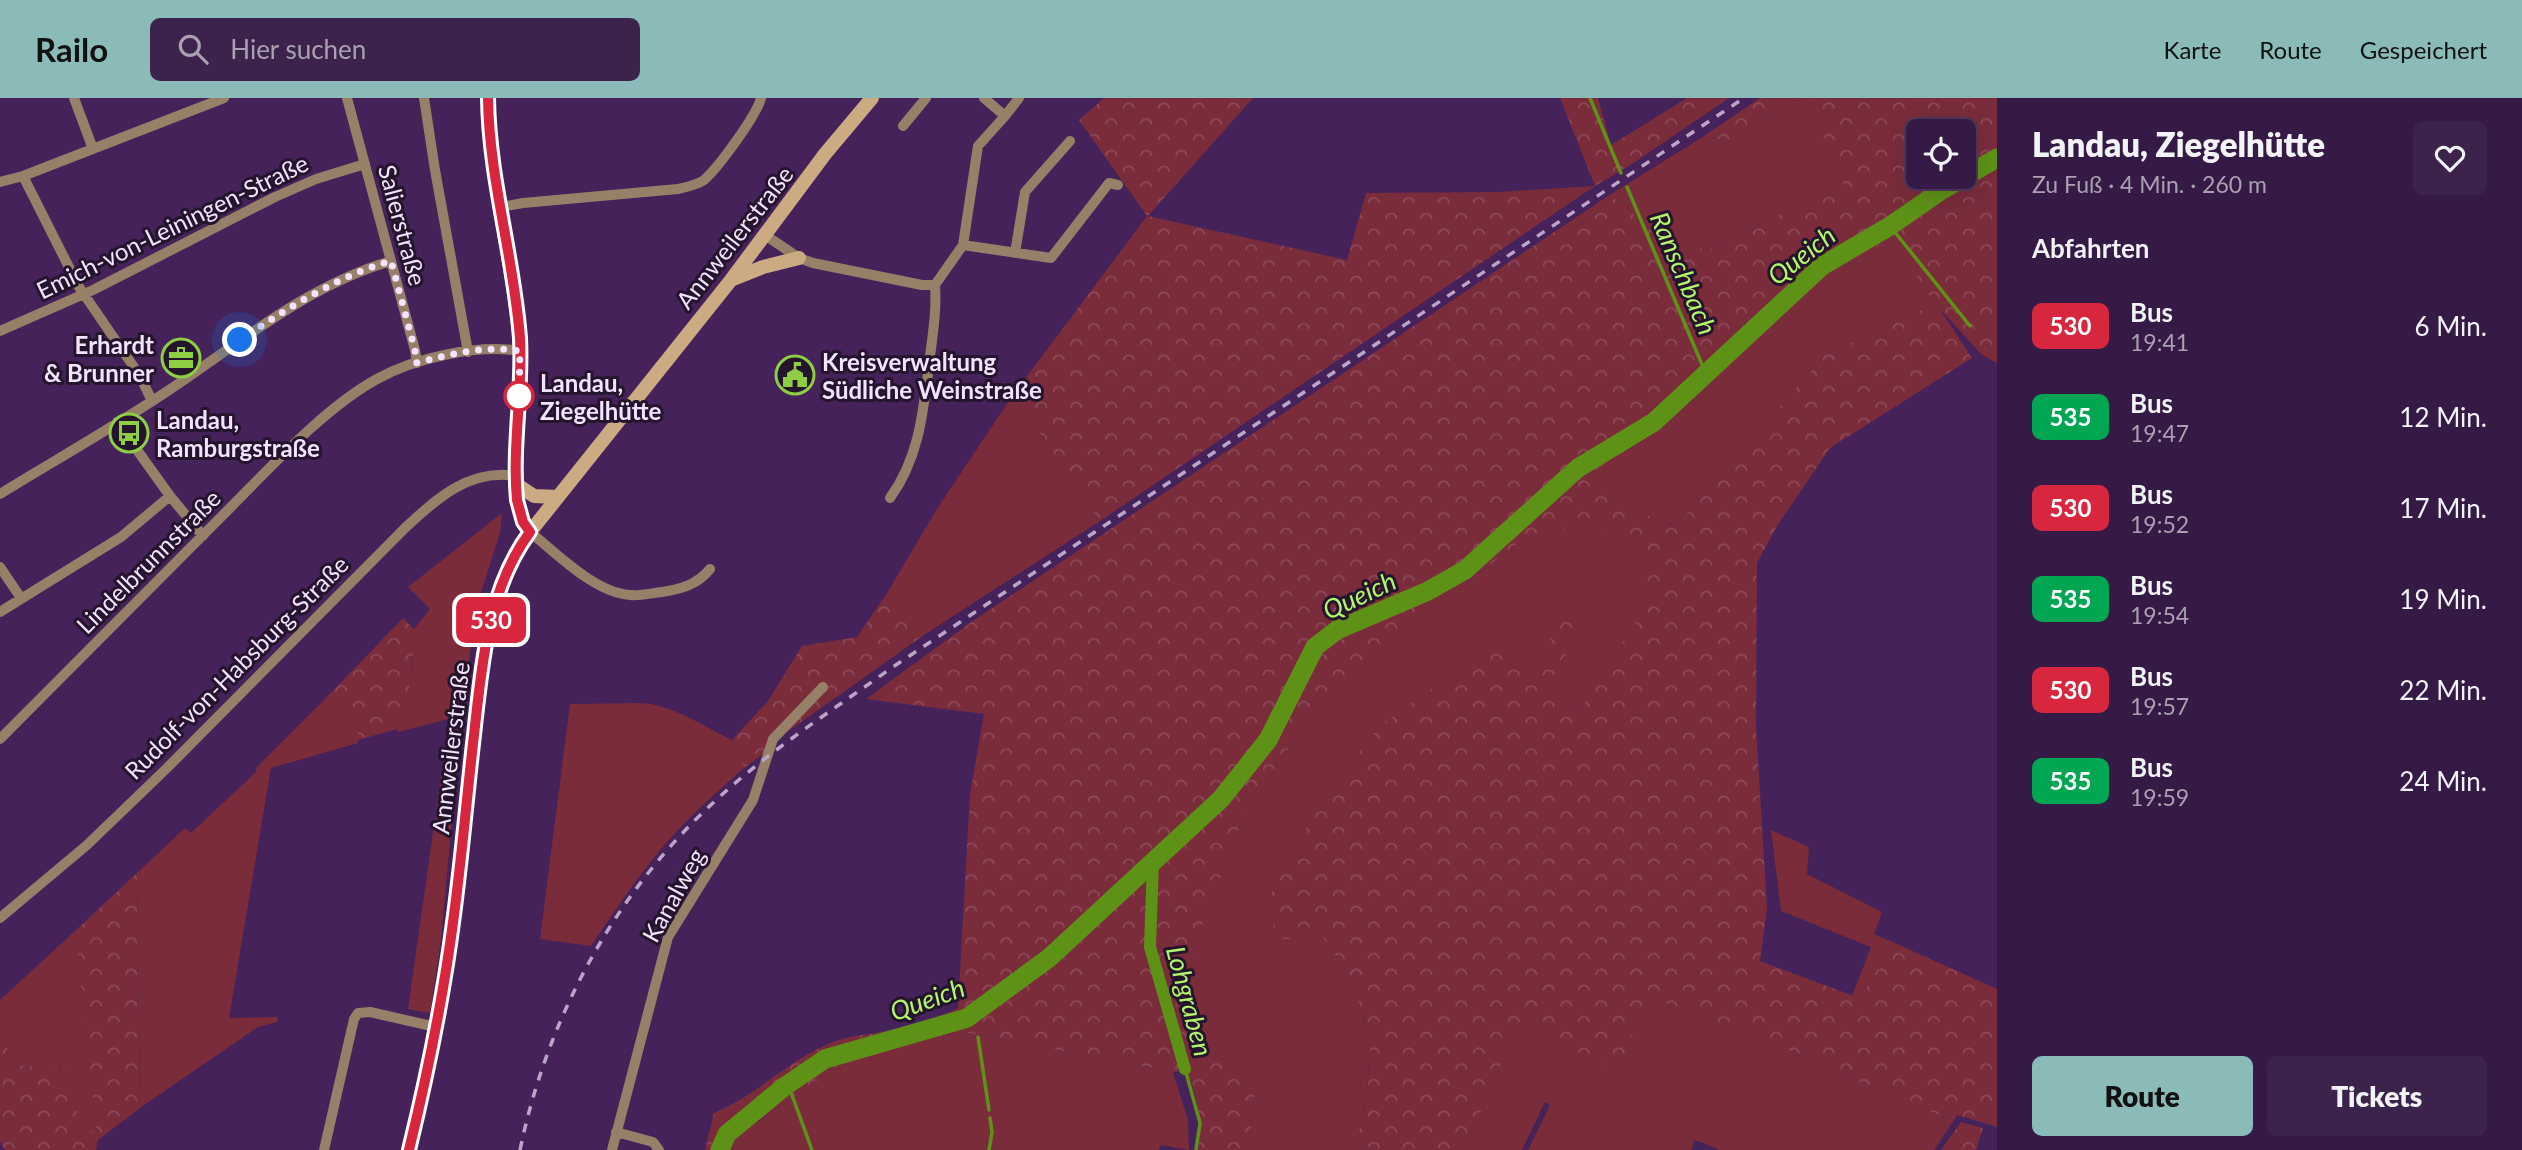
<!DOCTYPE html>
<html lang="de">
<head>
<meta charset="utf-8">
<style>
	:root { --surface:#341a44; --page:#3c234b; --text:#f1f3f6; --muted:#a9a1b2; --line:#4e385d; --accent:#8bbbb9 }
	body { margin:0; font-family:Lato,sans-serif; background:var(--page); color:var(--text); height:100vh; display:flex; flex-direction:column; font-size:26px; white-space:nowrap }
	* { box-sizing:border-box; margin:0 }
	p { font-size:23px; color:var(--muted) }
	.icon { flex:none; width:38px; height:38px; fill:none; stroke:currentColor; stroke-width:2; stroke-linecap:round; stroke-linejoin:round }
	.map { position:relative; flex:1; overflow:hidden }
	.sheet { display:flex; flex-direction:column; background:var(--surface); width:525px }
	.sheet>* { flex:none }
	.badge { padding:0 14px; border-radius:10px; font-size:24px; line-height:46px }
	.buttons { position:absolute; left:1906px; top:21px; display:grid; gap:14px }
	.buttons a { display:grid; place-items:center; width:70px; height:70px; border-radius:10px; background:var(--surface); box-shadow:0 7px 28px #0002,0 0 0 2px var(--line); font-size:35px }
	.you { position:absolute; width:35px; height:35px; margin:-18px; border:5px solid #fff; border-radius:50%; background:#1a73e8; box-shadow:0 0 0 10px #1a73e833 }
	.map>.badge { position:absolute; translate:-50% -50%; box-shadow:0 0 0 4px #fff }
	h2 { padding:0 35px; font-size:26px; line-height:63px }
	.round { display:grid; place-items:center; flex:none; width:74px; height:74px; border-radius:10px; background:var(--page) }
	.head { display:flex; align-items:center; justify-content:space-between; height:119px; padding:0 35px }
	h1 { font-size:33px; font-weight:800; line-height:52px }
	.primary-button { display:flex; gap:14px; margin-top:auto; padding:14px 35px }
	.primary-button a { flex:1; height:80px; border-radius:10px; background:var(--accent); color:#111; font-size:28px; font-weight:800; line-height:80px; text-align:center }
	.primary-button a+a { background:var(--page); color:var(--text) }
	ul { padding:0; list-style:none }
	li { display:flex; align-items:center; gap:21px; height:91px; padding:0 35px }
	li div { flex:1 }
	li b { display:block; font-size:26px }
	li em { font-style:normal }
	li .badge { min-width:77px; font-weight:700; text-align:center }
	header { display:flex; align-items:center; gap:42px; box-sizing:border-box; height:98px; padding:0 35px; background:var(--accent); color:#111 }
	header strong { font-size:33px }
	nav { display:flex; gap:38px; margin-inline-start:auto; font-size:24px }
	.search { width:490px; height:63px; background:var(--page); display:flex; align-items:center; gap:18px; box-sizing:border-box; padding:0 24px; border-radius:10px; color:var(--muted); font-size:26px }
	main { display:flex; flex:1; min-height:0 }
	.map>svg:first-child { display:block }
</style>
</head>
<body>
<header>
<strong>Railo</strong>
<div class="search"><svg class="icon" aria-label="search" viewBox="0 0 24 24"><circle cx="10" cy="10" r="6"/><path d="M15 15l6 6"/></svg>Hier suchen</div>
<nav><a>Karte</a><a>Route</a><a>Gespeichert</a></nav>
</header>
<main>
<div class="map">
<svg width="1997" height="1052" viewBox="0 0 1997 1052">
	<defs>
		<pattern id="forest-crowns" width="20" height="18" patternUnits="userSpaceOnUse" patternTransform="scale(1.75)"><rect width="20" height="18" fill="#7a2c3b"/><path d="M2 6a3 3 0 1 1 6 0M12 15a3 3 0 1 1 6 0" fill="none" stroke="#8d4a58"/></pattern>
	</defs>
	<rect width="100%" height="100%" fill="#45225a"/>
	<!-- green -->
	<path fill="#7a2c3b" d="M 1798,0 L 1808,3 L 1845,88 L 1777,118 L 1744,136 L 1708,152 L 1662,142 L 1620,103 L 1608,98 L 1704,38 C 1710,39 1719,42 1726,42 C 1741,41 1780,8 1798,0 Z
		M 1881,146 L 1901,156 L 1936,206 L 1825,257 L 1676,428 L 1644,416 L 1586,378 L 1657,333 Z
		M 1013,297 L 1100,423 L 924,537 L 918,528 L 883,502 L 935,414 Z
		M 502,415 L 500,435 L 482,491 L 471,549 L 462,613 L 441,842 L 430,915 L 408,911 L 449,621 L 398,634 L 397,631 L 412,581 L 414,531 L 430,511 L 408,489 Z
		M 1589,423 L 1664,460 L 1638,488 L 1650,503 L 1578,615 L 1547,591 L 1583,522 L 1528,577 L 1322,838 L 1353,884 L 1370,943 L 1367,997 L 1356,1045 L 1378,1052 L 1247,1052 L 1253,1022 L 1255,992 L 1186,927 L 1192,865 L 1202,830 L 1239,729 L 1269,678 L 1305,628 L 1394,543 L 1518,445 Z
		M 326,600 L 359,623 L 358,645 L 271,670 L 229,920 L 278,919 L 277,924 L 258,929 L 140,1010 L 137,775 L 185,730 L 191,735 L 257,673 L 255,671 Z
		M 639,605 C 672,606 703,628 732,642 L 744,670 C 718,693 692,716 669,742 C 640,775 616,811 591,848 L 540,841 L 570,606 Z
		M 1771,732 L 1809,749 L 1807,776 L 1882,814 L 1874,836 L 1888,842 L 1863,902 L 1852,898 L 1871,849 L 1781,813 Z
		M 75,833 L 98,1042 L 78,1019 L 67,971 L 12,967 L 0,926 L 0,902 Z
		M 1647,897 L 1757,939 L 1920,1010 L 1954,1022 L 1934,1052 L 1720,1052 L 1695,1042 L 1691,1052 L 1528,1052 L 1550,1007 L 1545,1004 L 1522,1052 L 1465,1052 L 1518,925 Z
		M 970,935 L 1173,974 L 1188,1022 L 1189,1052 L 1161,1047 L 1159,1052 L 731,1052 L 738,1037 L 859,954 L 897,944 Z"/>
	<!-- forest -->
	<path fill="url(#forest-crowns)" fill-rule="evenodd" d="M 1104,0 L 1253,0 L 1148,118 L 1347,162 L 1366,95 L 1498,94 L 1595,88 L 1560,0 L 1598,0 L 1611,47 L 1687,0 L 1729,0 L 1632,66 L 1595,88 L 1100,423 L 1013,297 L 1147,118 L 1079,22 Z
		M 1760,0 L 1997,0 L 1997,265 L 1982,257 L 1940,211 L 1972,260 L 1830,350 L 1777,428 L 1757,465 L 1756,629 L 1767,810 L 1760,863 L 1862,901 L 1888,842 L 1997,891 L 1997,1029 L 1957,1017 L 1954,1022 L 1920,1010 L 1757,939 L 1647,898 L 1618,973 L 1518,926 L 1465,1052 L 1378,1052 L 1356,1045 L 1367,997 L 1370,943 L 1353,884 L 1322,838 L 1274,842 L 1272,790 L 1326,695 L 1380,628 L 1491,548 L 1528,576 L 1569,513 L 1584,522 L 1547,591 L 1578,615 L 1649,503 L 1637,488 L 1663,460 L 1589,423 L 1518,445 L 1394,543 L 1305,628 L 1269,678 L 1239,729 L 1202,830 L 1192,865 L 1186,927 L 1255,992 L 1253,1022 L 1247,1052 L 1198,1052 C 1203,1020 1197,1002 1187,972 L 1173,974 L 970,935 L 897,944 L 859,954 L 738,1037 L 731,1052 L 705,1052 L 714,1015 C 759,996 792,958 839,942 C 850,938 864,937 876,935 C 904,930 932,923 958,910 L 970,696 L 984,616 L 866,601 L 967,527 L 1608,98 L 1620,103 L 1662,142 L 1708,152 L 1744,136 L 1777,118 L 1844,88 L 1808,3 C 1778,0 1752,40 1726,42 C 1719,42 1710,39 1704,38 ZM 1918,33 L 1964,33 L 1964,79 L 1918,79 ZM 1881,146 L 1901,156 L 1935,206 L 1825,257 L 1676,428 L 1644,416 L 1587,378 L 1657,333 Z
		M 883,501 L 918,528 L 924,537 L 770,646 L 763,656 L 744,670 L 732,642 L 768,603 L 802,548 L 857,539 Z
		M 403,520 L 414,531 L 412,581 L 397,631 L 358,642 L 358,623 L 326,600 Z
		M 137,775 L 140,1010 L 98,1042 L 96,1052 L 5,1052 L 0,1043 L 0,926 L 13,967 L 67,971 L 78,1018 L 97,1040 L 75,833 Z
		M 1961,1024 L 1983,1030 L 1976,1052 L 1941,1052 Z"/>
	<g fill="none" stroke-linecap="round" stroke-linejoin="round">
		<!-- stream -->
		<path stroke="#5e9217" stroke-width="3.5" d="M 1590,0 L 1621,75
			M 1627,89 L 1706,276
			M 1890,128 L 1970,228
			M 978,939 L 989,1012
			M 1185,971 L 1200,1025 L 1196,1052
			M 788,986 L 812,1052
			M 989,1052 L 992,1034 L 990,1020"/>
		<!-- canal -->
		<path stroke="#5e9217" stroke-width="12" d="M 1153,763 L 1150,849 L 1185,971"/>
		<!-- river -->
		<path stroke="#5e9217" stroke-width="19" d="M 720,1052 L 727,1036 L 784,989 L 825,961 L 967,920 L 1049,860 L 1221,701 L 1268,642 L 1315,549 L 1337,532 L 1428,493 L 1465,472 L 1578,370 L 1654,324 L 1822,168 L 1890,128 L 1942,92 L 1997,60"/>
		<!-- street -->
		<path stroke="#968067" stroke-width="10" d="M 74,0 L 93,51
			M 347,0 L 415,252 L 417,265
			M 424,0 L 435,72 L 468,254
			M 1005,18 L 1019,0
			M 903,28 L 926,0
			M 23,78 L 79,189 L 140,278 L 152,303
			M 0,84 L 23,78 L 224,0
			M 501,109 L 523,105 L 678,91 C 687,89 697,87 704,82 C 718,70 757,17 761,0
			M 765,137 L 799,160 L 813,165 L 922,187 L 935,187 C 937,214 932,240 929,267 C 923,315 919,360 890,400
			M 963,147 L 1051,160 L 1109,85 L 1118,87
			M 1015,155 L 1025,94 L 1070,43
			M 935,187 L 963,147 L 978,48 L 1005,18 L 984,0
			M 0,233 L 93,192 L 275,99 L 316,81 L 365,66
			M 117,324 L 170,398 L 203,438
			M 0,396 C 54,363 110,331 163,296 C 236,248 305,188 391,163
			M 530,434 C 556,455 595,495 630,497 C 640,498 652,495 662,494 C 681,491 697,487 710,471
			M 0,469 L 21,500
			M 0,514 L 121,439 L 170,398
			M 0,641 C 75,565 150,490 225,415 C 268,372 324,310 377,281 C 415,260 477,246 520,253
			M 0,820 L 87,747 L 167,670 L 405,430 C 436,401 470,370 516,378
			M 616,1034 L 653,1044 L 659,1052
			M 324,1052 L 354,921 L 358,915 L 370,914 L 436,929
			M 612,1052 L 668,839 L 753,702 L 773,641 L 823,589"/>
		<!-- secondary -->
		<path stroke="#cdab82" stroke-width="14" d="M 488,0 C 489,80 512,158 519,237 C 524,292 513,347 517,402 L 523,424 L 530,434
			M 733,181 L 763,169 L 799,160
			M 516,386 L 534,398 L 558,399
			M 409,1052 C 428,973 445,893 455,811 C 462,753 467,695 474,637 C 482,567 487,493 530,434 L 731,182 L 825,56 L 872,0"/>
		<!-- rail -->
		<path stroke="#bba5c9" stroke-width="3.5" stroke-dasharray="9 9" stroke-linecap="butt" d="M 520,1052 C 547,921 614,796 713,705 C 767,654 830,614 890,571 L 1744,0"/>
	</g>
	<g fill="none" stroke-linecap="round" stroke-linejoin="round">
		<defs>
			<path id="line" d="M 409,1052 C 428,974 444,896 454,817 C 462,757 467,697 474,637 C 482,567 487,492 530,434 L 523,424 L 517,402 C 512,348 523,294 520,240 C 514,159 489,81 488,0"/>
		</defs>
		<!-- line casing -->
		<use href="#line" stroke="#fff" stroke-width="16"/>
		<!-- line -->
		<use href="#line" stroke="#d7263d" stroke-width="10"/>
		<!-- walk -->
		<path stroke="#f3e3fe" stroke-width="7" stroke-dasharray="0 12.6" d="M 240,242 C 287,211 337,178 391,163 L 415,252 L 416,265 C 451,256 485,247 520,253 L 519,301 L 519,298"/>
	</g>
	<!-- icons -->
	<defs>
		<symbol id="office-ring" viewBox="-11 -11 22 22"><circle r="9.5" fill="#24152d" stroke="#8dce43" stroke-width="1.5"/><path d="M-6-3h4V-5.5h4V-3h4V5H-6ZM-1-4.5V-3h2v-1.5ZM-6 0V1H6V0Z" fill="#8dce43"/></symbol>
		<symbol id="civic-ring" viewBox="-11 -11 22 22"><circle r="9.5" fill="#24152d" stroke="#8dce43" stroke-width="1.5"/><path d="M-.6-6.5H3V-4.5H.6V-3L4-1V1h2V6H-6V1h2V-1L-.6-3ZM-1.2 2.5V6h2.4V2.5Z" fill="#8dce43"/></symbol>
		<symbol id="bus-ring" viewBox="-11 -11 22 22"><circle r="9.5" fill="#24152d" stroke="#8dce43" stroke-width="1.5"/><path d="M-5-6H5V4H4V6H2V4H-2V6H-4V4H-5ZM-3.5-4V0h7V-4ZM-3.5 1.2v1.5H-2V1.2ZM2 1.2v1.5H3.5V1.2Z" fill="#8dce43"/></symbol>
	</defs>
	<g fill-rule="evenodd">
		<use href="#office-ring" x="159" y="238" width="44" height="44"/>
		<use href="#civic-ring" x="773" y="255" width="44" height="44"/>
		<use href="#bus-ring" x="107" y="313" width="44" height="44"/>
	</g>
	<!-- markers -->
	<circle fill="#fff" stroke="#d7263d" stroke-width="3.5" cx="519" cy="298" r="14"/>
	<g text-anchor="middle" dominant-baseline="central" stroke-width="6" stroke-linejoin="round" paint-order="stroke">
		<!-- street labels -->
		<g font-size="24" fill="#f3e3fe" stroke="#24152d">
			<text transform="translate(403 127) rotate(75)">Salierstraße</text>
			<text transform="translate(172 128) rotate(-26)">Emich-von-Leiningen-Straße</text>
			<text transform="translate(734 139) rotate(-52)">Annweilerstraße</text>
			<text transform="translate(148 463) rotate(-45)">Lindelbrunnstraße</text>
			<text transform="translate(236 569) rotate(-45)">Rudolf-von-Habsburg-Straße</text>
			<text transform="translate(450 650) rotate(-83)">Annweilerstraße</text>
			<text transform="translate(673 797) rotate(-61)">Kanalweg</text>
		</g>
		<!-- poi labels -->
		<g font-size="24" font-weight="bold" fill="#f3e3fe" stroke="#24152d" text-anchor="start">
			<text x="154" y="246" text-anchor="end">Erhardt<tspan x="154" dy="28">&amp; Brunner</tspan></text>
			<text x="822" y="263">Kreisverwaltung<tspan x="822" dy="28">Südliche Weinstraße</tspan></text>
			<text x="156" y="321">Landau,<tspan x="156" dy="28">Ramburgstraße</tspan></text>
		</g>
		<!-- stop labels -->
		<g font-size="24" font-weight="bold" fill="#f3e3fe" stroke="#24152d" text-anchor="start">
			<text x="540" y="284">Landau,<tspan x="540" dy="28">Ziegelhütte</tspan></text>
		</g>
		<!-- water labels -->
		<g font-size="26" font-style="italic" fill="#b3f76a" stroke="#24152d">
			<text transform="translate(1801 157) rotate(-38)">Queich</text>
			<text transform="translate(1684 175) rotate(67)">Ranschbach</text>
			<text transform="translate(1359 497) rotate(-25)">Queich</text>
			<text transform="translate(927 901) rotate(-20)">Queich</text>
			<text transform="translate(1190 903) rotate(75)">Lohgraben</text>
		</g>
	</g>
</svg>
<div class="buttons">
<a><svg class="icon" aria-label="locate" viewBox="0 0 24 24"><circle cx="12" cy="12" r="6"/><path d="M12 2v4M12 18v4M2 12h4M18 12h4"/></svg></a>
</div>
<div class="you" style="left:240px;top:242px"></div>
<b class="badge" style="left:491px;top:522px;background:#d7263d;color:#fff">530</b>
</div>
<section class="sheet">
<div class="head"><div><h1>Landau, Ziegelhütte</h1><p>Zu Fuß · 4 Min. · 260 m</p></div><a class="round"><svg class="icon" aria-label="heart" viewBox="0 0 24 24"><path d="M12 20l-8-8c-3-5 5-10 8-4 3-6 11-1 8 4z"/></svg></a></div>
<h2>Abfahrten</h2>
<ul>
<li><span class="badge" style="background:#d7263d;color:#fff">530</span><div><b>Bus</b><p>19:41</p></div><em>6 Min.</em></li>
<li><span class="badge" style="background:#00a651;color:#fff">535</span><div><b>Bus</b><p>19:47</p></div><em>12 Min.</em></li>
<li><span class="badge" style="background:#d7263d;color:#fff">530</span><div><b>Bus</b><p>19:52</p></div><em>17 Min.</em></li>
<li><span class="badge" style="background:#00a651;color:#fff">535</span><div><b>Bus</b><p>19:54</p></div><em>19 Min.</em></li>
<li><span class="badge" style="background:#d7263d;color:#fff">530</span><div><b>Bus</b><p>19:57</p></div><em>22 Min.</em></li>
<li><span class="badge" style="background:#00a651;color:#fff">535</span><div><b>Bus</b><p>19:59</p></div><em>24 Min.</em></li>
</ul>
<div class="primary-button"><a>Route</a><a>Tickets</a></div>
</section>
</main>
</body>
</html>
